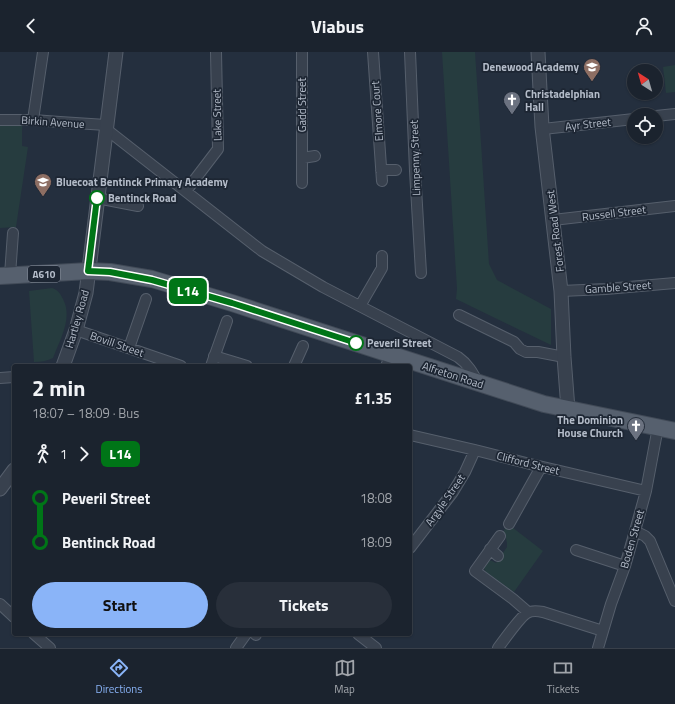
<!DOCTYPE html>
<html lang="en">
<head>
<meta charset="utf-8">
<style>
	:root { --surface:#1b232e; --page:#282f3a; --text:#f1f3f6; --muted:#a0a4aa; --line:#39404a; --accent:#8ab4f8 }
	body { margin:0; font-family:"Titillium Web",sans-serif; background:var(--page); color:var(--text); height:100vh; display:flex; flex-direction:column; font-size:15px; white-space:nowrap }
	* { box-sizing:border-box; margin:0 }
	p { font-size:13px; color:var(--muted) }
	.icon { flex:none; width:22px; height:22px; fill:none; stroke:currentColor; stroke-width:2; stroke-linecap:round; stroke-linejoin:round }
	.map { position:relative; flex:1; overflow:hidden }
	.drawer { position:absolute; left:12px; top:312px; width:400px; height:272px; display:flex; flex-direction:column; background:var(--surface); border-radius:4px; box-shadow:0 1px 3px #0004,0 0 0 1px var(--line) }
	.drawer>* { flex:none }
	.badge { padding:0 8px; border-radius:6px; font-size:14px; line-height:26px }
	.needle { width:26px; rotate:323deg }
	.fabs { position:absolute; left:627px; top:12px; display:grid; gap:8px }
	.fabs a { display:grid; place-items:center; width:36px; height:36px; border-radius:50%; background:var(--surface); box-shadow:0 1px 3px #0004,0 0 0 1px var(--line); font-size:20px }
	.map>.badge { position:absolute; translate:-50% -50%; box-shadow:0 0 0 2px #fff }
	.legs { display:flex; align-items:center; gap:6px; height:44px; padding:0 20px; font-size:13px }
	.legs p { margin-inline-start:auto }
	.summary { display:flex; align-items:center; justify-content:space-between; height:68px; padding:0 20px }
	h1 { font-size:22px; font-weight:700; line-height:30px }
	.primary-button { display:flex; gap:8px; margin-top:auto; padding:8px 20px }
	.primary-button a { flex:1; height:46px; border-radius:24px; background:var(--accent); color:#111; font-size:16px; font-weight:700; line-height:46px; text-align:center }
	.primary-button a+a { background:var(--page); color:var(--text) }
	ul { padding:0 20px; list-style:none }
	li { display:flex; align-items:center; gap:14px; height:44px; font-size:15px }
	li i { display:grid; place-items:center; width:6px; height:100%; margin:0 5px; background:currentColor }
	li i::after { content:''; width:10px; height:10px; margin:-5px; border:3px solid; border-radius:50%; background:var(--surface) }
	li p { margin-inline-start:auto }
	li:first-child i { background:linear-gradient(#0000 50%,currentColor 0) }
	li:last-child i { background:linear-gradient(currentColor 50%,#0000 0) }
	header { display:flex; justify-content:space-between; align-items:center; height:52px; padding:0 20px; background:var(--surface); font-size:18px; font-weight:700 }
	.menu { display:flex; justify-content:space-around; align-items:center; height:56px; border-top:1px solid var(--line); background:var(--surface); font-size:11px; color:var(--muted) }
	.menu a { display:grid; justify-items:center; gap:2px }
	.menu .active { color:var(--accent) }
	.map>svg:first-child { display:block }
</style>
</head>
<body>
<header><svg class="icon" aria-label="back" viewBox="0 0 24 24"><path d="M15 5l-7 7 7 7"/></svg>Viabus<svg class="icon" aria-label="person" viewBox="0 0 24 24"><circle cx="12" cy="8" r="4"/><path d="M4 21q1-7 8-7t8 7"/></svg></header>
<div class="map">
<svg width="675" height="596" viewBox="0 0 675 596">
	<rect width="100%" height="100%" fill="#242f3e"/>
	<!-- green -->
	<path fill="#263c3f" d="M 442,0 L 475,0 L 489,212 L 497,228 L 551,257 L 551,293 L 456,247 L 457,237 Z
		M 675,13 L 675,40 L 666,41 L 663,15 Z
		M 22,72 L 22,94 L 28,95 L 16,175 L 0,176 L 0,73 Z
		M 52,236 C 58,238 60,241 63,247 C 73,266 60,287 53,306 C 46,309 41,310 34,310 L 29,239 Z
		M 508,472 L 543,499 L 514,540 L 486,520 L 484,516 L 485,512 L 489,508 L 492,509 L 496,511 L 507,495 L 507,491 L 505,482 L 503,480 Z"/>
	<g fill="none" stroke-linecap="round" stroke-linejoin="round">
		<defs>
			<path id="minor" d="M 302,0 L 302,131
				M 373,0 L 382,129
				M 410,0 L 415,119 L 421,221
				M 656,64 L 675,62
				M 0,68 L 33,68 L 60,70 L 106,73
				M 33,68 L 43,0
				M 106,77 L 262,199 L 323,235 L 458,305 C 468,312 473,321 478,331
				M 543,77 L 634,67
				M 302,106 L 315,104
				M 381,118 L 396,118
				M 186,139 L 218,97 L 216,0
				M 97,146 L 138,154
				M 553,168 L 675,154
				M 10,223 L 13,181
				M 561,239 L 606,237 L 675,231
				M 360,254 L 382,216 L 382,204
				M 459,263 L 514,290 L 520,297 L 526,300 L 538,300 L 564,305
				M 76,278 L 181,314
				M 129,296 L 146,247
				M 214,304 L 247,314
				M 211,314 L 227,269
				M 294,314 L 303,294
				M 386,314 L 391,303
				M 0,326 L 14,325
				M 410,383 L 475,398 L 530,412 L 646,439
				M 509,472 L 541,415
				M 635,479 L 645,484 L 650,489 L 675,549
				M 500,484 L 475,519 L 513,547 L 528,560
				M 410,496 L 453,440 L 465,420 L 475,398
				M 490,497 L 498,504
				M 576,498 L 625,514
				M 0,552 L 14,565
				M 34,582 L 50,596
				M 255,582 L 256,583
				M 358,582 L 376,596
				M 236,596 L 246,582
				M 498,596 C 504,588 520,565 527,561 C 532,558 538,559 543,560 L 603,579
				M 598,596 L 611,552 L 625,514 L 635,479 L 646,439 L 658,375"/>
			<path id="tertiary" d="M 538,0 L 542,75 L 561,239 L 564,305 L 568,357
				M 63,314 L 76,278 L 86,241 L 116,0
				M 0,437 L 14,418"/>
			<path id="primary" d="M 0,224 L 89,219 L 110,220 L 152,227 L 232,251 L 544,352 L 675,379"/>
		</defs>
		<!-- minor casing -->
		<use href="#minor" stroke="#565f6c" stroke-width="12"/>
		<!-- tertiary casing -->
		<use href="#tertiary" stroke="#565f6c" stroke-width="15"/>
		<!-- primary casing -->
		<use href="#primary" stroke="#414a57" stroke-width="18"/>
		<!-- minor -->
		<use href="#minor" stroke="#38414e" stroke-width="10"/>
		<!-- tertiary -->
		<use href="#tertiary" stroke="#38414e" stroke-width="13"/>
		<!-- primary -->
		<use href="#primary" stroke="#56606e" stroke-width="16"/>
	</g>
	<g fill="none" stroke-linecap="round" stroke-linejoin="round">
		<defs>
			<path id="line-1" d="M 97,146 L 88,219 L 110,220 L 152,228 L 232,251 L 356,291"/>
		</defs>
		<!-- line-1 casing -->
		<use href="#line-1" stroke="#fff" stroke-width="9"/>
		<!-- line-1 -->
		<use href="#line-1" stroke="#007517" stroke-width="6"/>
	</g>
	<!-- icons -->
	<defs>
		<symbol id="school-pin" viewBox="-11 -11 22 30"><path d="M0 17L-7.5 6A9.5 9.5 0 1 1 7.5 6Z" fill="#8d6e63" stroke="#1d2633"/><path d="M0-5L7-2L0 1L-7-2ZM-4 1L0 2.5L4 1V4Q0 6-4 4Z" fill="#fff"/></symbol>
		<symbol id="church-pin" viewBox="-11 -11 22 30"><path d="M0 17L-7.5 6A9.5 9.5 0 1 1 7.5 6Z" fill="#6b7280" stroke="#1d2633"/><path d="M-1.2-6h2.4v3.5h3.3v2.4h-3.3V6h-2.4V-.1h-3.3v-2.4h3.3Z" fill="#fff"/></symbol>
	</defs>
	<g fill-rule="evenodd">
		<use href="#school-pin" x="582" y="5" width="20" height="27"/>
		<use href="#church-pin" x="502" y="38" width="20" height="27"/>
		<use href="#school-pin" x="33" y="120" width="20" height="27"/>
		<use href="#church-pin" x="626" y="364" width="20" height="27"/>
	</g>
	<!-- markers -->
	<g fill="#fff" stroke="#007517" stroke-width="2">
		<circle cx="97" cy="146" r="7"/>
		<circle cx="356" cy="291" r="7"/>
	</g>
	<g text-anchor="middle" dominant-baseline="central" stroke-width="3.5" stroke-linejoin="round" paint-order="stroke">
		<!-- shield labels -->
		<rect fill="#1d2633" stroke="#878f9c" stroke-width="1" x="28" y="214" width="32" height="16" rx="3"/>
		<g font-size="10" font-weight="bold" fill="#b4bcc9">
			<text x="44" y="222">A610</text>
		</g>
		<!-- poi labels -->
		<g font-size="11" font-weight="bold" fill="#b4bcc9" stroke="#1d2633" text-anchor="end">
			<text x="579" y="15">Denewood Academy</text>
			<text x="525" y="42" text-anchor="start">Christadelphian<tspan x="525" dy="13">Hall</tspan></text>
			<text x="56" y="130" text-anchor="start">Bluecoat Bentinck Primary Academy</text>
			<text x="623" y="368">The Dominion<tspan x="623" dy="13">House Church</tspan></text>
		</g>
		<!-- street labels -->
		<g font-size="11" fill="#b4bcc9" stroke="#1d2633">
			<text transform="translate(302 53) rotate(-90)">Gadd Street</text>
			<text transform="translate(377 59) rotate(-94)">Elmore Court</text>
			<text transform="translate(217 63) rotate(-91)">Lake Street</text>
			<text transform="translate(53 70) rotate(4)">Birkin Avenue</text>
			<text transform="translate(588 72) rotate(-6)">Ayr Street</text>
			<text transform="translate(415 106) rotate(-92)">Limpenny Street</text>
			<text transform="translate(614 161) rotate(-7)">Russell Street</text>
			<text transform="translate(555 179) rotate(-97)">Forest Road West</text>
			<text transform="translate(618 235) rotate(-4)">Gamble Street</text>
			<text transform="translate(77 267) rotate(-74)">Hartley Road</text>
			<text transform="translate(117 292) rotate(19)">Bovill Street</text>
			<text transform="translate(453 323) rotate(18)">Alfreton Road</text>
			<text transform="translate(528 411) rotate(14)">Clifford Street</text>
			<text transform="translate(445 448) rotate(-55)">Argyle Street</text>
			<text transform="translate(632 487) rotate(-74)">Boden Street</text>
		</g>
		<!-- stop labels -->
		<g font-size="11" font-weight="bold" fill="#b4bcc9" stroke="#1d2633" text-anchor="start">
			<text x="108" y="146">Bentinck Road</text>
			<text x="367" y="291">Peveril Street</text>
		</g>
	</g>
</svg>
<div class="fabs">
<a><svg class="needle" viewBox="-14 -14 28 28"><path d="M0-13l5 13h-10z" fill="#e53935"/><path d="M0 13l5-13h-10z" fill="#a0a4aa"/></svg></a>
<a><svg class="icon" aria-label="locate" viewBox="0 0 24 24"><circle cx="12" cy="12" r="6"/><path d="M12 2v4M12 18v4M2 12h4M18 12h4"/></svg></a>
</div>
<b class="badge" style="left:188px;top:239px;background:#007517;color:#fff">L14</b>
<section class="drawer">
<div class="summary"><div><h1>2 min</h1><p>18:07 – 18:09 · Bus</p></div><b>£1.35</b></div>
<div class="legs"><svg class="icon" aria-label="walk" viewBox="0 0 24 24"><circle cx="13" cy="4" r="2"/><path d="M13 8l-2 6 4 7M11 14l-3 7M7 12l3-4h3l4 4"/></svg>1<svg class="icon" aria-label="forward" viewBox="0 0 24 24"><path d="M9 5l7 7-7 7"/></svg><b class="badge" style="background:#007517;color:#fff">L14</b></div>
<ul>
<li><i style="color:#007517"></i><b>Peveril Street</b><p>18:08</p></li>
<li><i style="color:#007517"></i><b>Bentinck Road</b><p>18:09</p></li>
</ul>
<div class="primary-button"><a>Start</a><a>Tickets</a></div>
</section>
</div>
<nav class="menu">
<a class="active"><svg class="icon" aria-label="directions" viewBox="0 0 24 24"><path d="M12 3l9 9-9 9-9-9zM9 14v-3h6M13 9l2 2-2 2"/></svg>Directions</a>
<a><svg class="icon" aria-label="map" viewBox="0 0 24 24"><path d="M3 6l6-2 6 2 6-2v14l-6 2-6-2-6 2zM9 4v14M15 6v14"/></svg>Map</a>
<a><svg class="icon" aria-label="tickets" viewBox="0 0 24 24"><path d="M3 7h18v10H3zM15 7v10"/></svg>Tickets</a>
</nav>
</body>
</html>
